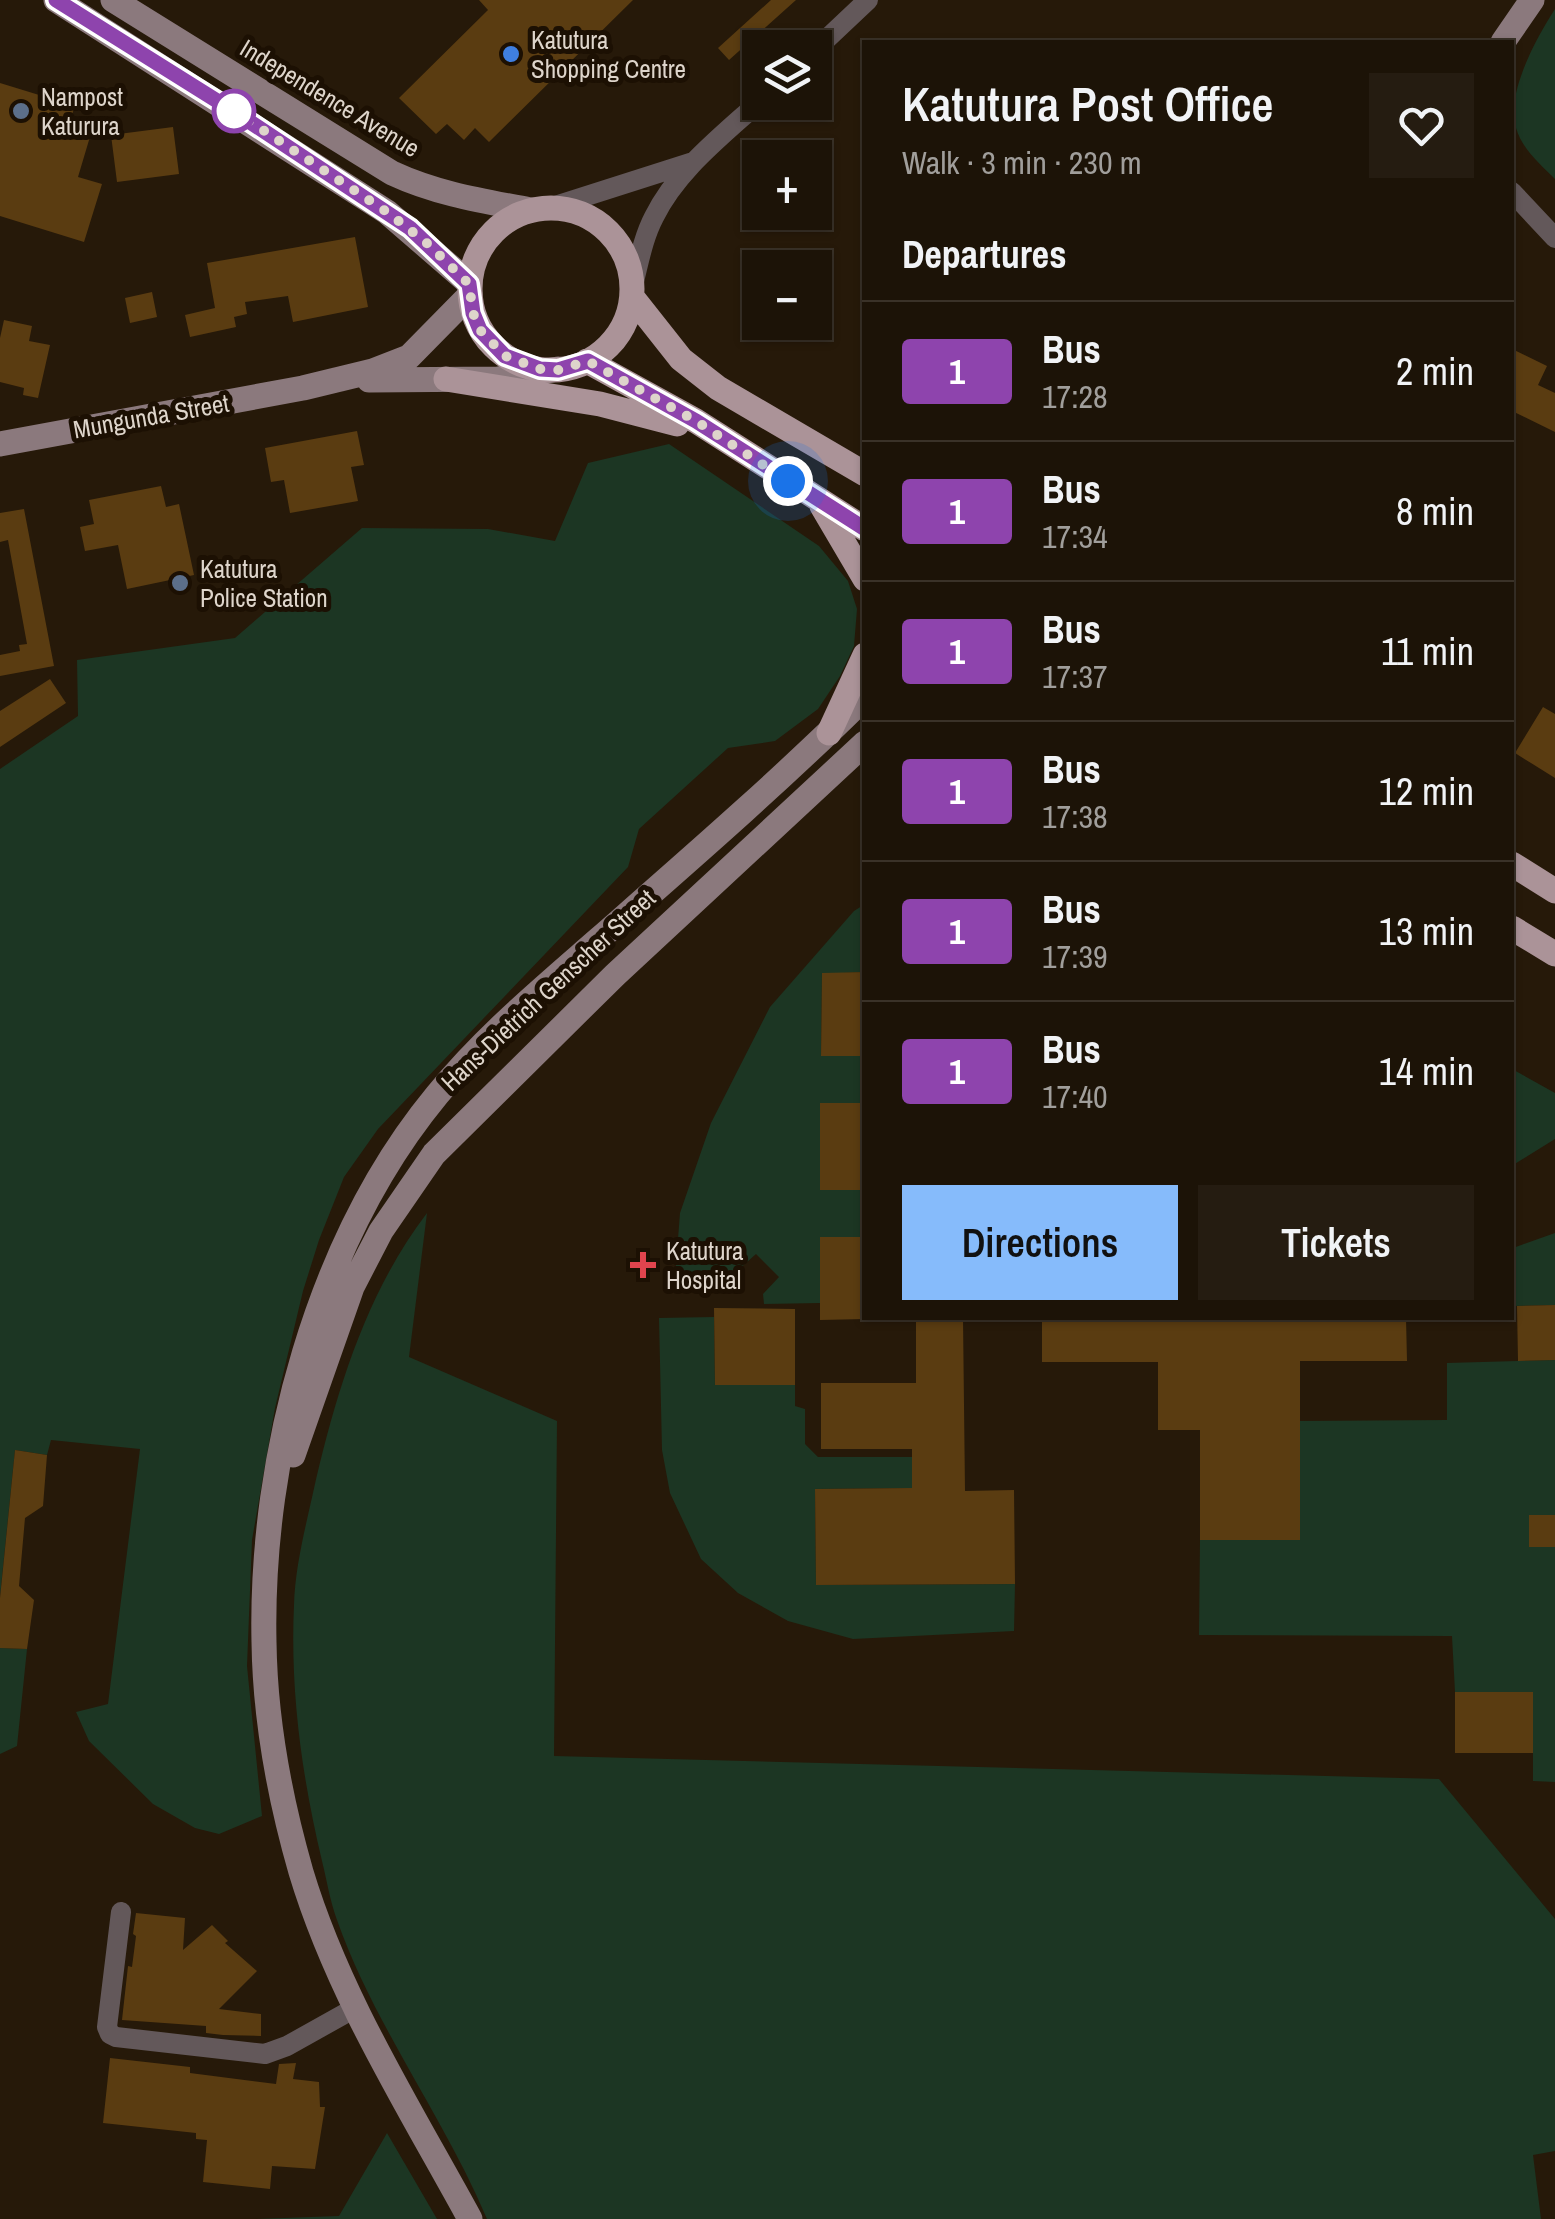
<!DOCTYPE html>
<html lang="en">
<head>
<meta charset="utf-8">
<style>
	:root { --surface:#1c1307; --page:#251c11; --text:#f1f3f6; --muted:#a09e9b; --line:#3a3228; --accent:#86bbfb }
	body { margin:0; font-family:"Archivo Narrow",sans-serif; background:var(--page); color:var(--text); height:100vh; display:flex; flex-direction:column; font-size:38px; white-space:nowrap }
	* { box-sizing:border-box; margin:0 }
	p { font-size:32px; color:var(--muted) }
	.icon { flex:none; width:55px; height:55px; fill:none; stroke:currentColor; stroke-width:2; stroke-linecap:round; stroke-linejoin:round }
	.map { position:relative; flex:1; overflow:hidden }
	.sheet { position:absolute; left:862px; top:40px; width:652px; height:1280px; display:flex; flex-direction:column; background:var(--surface); border-radius:0px; box-shadow:0 2px 8px #0004,0 0 0 2px var(--line) }
	.sheet>* { flex:none }
	.badge { padding:0 20px; border-radius:8px; font-size:35px; line-height:65px }
	.tools { position:absolute; left:742px; top:30px; display:grid; gap:20px }
	.tools a { display:grid; place-items:center; width:90px; height:90px; border-radius:0px; background:var(--surface); box-shadow:0 2px 8px #0004,0 0 0 2px var(--line); font-size:50px }
	.you { position:absolute; width:50px; height:50px; margin:-25px; border:8px solid #fff; border-radius:50%; background:#1a73e8; box-shadow:0 0 0 15px #1a73e833 }
	.map>.badge { position:absolute; translate:-50% -50%; box-shadow:0 0 0 5px #fff }
	h2 { padding:0 40px; font-size:38px; line-height:90px }
	.round { display:grid; place-items:center; flex:none; width:105px; height:105px; border-radius:0px; background:var(--page) }
	.headline { display:flex; align-items:center; justify-content:space-between; height:170px; padding:0 40px }
	h1 { font-size:48px; font-weight:600; line-height:75px }
	.cta { display:flex; gap:20px; margin-top:auto; padding:20px 40px }
	.cta a { flex:1; height:115px; border-radius:0px; background:var(--accent); color:#111; font-size:40px; font-weight:600; line-height:115px; text-align:center }
	.cta a+a { background:var(--page); color:var(--text) }
	ul { padding:0; list-style:none }
	li { display:flex; align-items:center; gap:30px; height:140px; padding:0 40px; border-top:2px solid var(--line) }
	li div { flex:1 }
	li b { display:block; font-size:38px }
	li em { font-style:normal }
	li .badge { min-width:110px; font-weight:700; text-align:center }
	.map>svg:first-child { display:block }
</style>
</head>
<body>
<div class="map">
<svg width="1555" height="2219" viewBox="0 0 1555 2219">
	<rect width="100%" height="100%" fill="#261909"/>
	<!-- green -->
	<path fill="#1c3623" d="M 1555,9 L 1555,179 C 1540,164 1522,149 1516,128 C 1505,94 1537,37 1555,9 Z
		M 669,444 L 819,546 L 848,581 L 857,609 L 854,646 L 840,676 L 818,709 L 775,741 L 728,748 L 639,829 L 628,867 L 378,1129 L 344,1177 L 319,1240 L 303,1291 L 275,1408 L 252,1540 L 247,1666 L 262,1816 L 219,1834 L 195,1828 L 153,1804 L 89,1741 L 76,1712 L 108,1704 L 140,1449 L 51,1440 L 47,1455 L 15,1450 L 0,1597 L 0,769 L 78,716 L 77,660 L 235,638 L 362,528 L 488,529 L 555,541 L 588,463 Z
		M 865,904 L 865,972 L 822,974 L 821,1056 L 865,1056 L 865,1103 L 820,1103 L 821,1190 L 865,1190 L 865,1237 L 820,1237 L 820,1303 L 764,1304 L 763,1294 L 779,1277 L 756,1254 L 729,1278 L 675,1278 L 680,1213 L 711,1123 L 770,1007 L 854,911 Z
		M 1512,1069 L 1555,1093 L 1555,1139 L 1513,1165 Z
		M 427,1213 L 409,1357 L 557,1421 L 554,1756 L 1439,1779 L 1555,1919 L 1555,2151 L 1533,2155 L 1541,2219 L 487,2219 C 444,2117 374,2025 337,1920 C 330,1901 327,1881 322,1861 C 302,1777 290,1692 294,1605 C 295,1568 305,1529 313,1493 C 335,1396 365,1294 427,1213 Z
		M 1555,1233 L 1555,1305 L 1513,1306 L 1513,1248 Z
		M 714,1317 L 715,1385 L 795,1385 L 795,1406 L 805,1409 L 805,1444 L 818,1457 L 912,1457 L 912,1488 L 815,1489 L 816,1585 L 1015,1584 L 1014,1631 L 853,1639 L 788,1621 L 738,1593 L 701,1559 L 670,1493 L 662,1450 L 659,1318 Z
		M 1555,1360 L 1555,1782 L 1533,1781 L 1533,1693 L 1455,1692 L 1452,1636 L 1199,1635 L 1200,1540 L 1300,1539 L 1300,1421 L 1447,1420 L 1447,1363 Z
		M 0,1648 L 27,1649 L 17,1746 L 0,1754 Z
		M 387,2133 L 437,2219 L 256,2219 L 339,2216 Z"/>
	<!-- building -->
	<path fill="#5a3c11" d="M 479,0 L 633,0 L 489,142 L 475,128 L 464,140 L 447,124 L 436,134 L 399,98 L 488,10 Z
		M 771,0 L 796,0 L 729,60 L 718,48 Z
		M 0,83 L 75,106 L 69,123 L 92,130 L 78,177 L 102,184 L 84,242 L 0,216 Z
		M 173,127 L 179,174 L 117,182 L 111,135 Z
		M 355,237 L 368,307 L 293,322 L 288,296 L 245,302 L 247,314 L 234,317 L 236,327 L 190,337 L 185,315 L 215,308 L 207,263 Z
		M 152,292 L 157,317 L 130,323 L 125,298 Z
		M 4,320 L 32,326 L 29,341 L 50,345 L 38,398 L 23,395 L 24,388 L 0,382 L 0,338 Z
		M 1512,349 L 1547,366 L 1538,385 L 1555,393 L 1555,432 L 1512,411 Z
		M 357,431 L 364,465 L 351,467 L 358,501 L 290,513 L 284,480 L 271,482 L 265,448 Z
		M 161,486 L 166,507 L 179,504 L 194,575 L 127,589 L 118,545 L 85,551 L 80,527 L 94,524 L 89,500 Z
		M 24,509 L 54,666 L 0,676 L 0,655 L 20,651 L 19,645 L 27,644 L 8,540 L 0,542 L 0,513 Z
		M 50,679 L 66,703 L 0,747 L 0,711 Z
		M 1543,707 L 1555,714 L 1555,778 L 1515,753 Z
		M 865,972 L 865,1056 L 821,1056 L 822,973 Z
		M 820,1103 L 865,1103 L 865,1190 L 820,1190 Z
		M 820,1237 L 865,1237 L 865,1319 L 820,1320 Z
		M 1555,1305 L 1555,1360 L 1518,1361 L 1517,1306 Z
		M 714,1308 L 795,1309 L 795,1385 L 715,1385 Z
		M 916,1318 L 963,1318 L 965,1491 L 1014,1490 L 1015,1584 L 816,1585 L 815,1489 L 912,1488 L 912,1449 L 821,1449 L 821,1383 L 916,1383 Z
		M 1042,1318 L 1406,1318 L 1407,1361 L 1300,1361 L 1300,1540 L 1200,1540 L 1200,1430 L 1158,1430 L 1158,1362 L 1042,1362 Z
		M 15,1450 L 47,1455 L 43,1506 L 25,1518 L 19,1586 L 34,1600 L 27,1649 L 0,1648 L 0,1598 Z
		M 1529,1515 L 1555,1515 L 1555,1547 L 1529,1547 Z
		M 1455,1692 L 1533,1692 L 1533,1753 L 1455,1753 Z
		M 136,1913 L 185,1918 L 183,1950 L 212,1925 L 228,1941 L 225,1943 L 257,1971 L 219,2009 L 261,2014 L 261,2036 L 223,2035 L 206,2033 L 206,2026 L 122,2020 L 128,1966 L 132,1967 L 136,1936 L 133,1934 Z
		M 110,2058 L 190,2067 L 190,2073 L 276,2084 L 279,2064 L 296,2063 L 293,2079 L 319,2082 L 320,2107 L 325,2107 L 315,2169 L 272,2166 L 270,2189 L 203,2182 L 207,2140 L 196,2139 L 196,2133 L 103,2123 Z"/>
	<g fill="none" stroke-linecap="round" stroke-linejoin="round">
		<!-- street -->
		<path stroke="#63585a" stroke-width="20" d="M 815,50 L 868,0
			M 1512,192 L 1555,238
			M 552,207 L 693,162
			M 633,285 C 639,262 643,238 654,217 C 677,170 722,136 760,101
			M 121,1912 L 107,2027 L 110,2034 L 116,2037 L 265,2054 L 287,2046 L 355,2008"/>
		<!-- secondary -->
		<path stroke="#8b797d" stroke-width="25" d="M 56,0 L 387,212 L 469,283
			M 113,0 L 392,173 C 437,194 483,201 531,210
			M 1503,42 L 1532,0
			M 369,380 L 498,379 L 558,369
			M 0,444 L 303,388 L 373,371 L 409,357 L 470,295
			M 293,1455 L 352,1287 L 381,1231 L 434,1154 L 615,975 L 865,743
			M 470,2219 C 409,2107 338,1995 301,1872 C 280,1799 265,1718 264,1642 C 260,1456 318,1239 437,1095 C 484,1037 543,988 599,939 C 689,860 780,781 865,697"/>
		<!-- primary -->
		<path stroke="#ab9398" stroke-width="25" d="M470 289a81 81 0 1 1 162 0a81 81 0 1 1-162 0Z
			M 632,297 L 681,359 L 718,388 L 865,474
			M 587,361 L 696,421 L 865,529
			M 446,379 L 600,404 L 677,424
			M 822,506 L 865,579
			M 829,733 L 865,655
			M 1512,864 L 1555,891
			M 1512,928 L 1555,954"/>
	</g>
	<g fill="none" stroke-linecap="round" stroke-linejoin="round">
		<defs>
			<path id="line" d="M 56,0 L 238,114 L 410,228 L 469,284 L 473,313 L 480,330 L 505,356 L 540,369 L 558,370 L 588,361 L 696,421 L 865,529"/>
		</defs>
		<!-- line casing -->
		<use href="#line" stroke="#fff" stroke-width="22"/>
		<!-- line -->
		<use href="#line" stroke="#8e44ad" stroke-width="15"/>
		<!-- walk -->
		<path stroke="#ded5cb" stroke-width="10" stroke-dasharray="0 18" d="M 234,111 L 387,212 L 428,244 L 469,284 L 473,313 L 480,330 L 505,356 L 540,369 L 558,370 L 588,361 L 696,421 L 788,481"/>
	</g>
	<!-- markers -->
	<circle fill="#3f7fe0" stroke="#1c1003" stroke-width="4" cx="511" cy="54" r="10"/>
	<g fill="#5c6f8a" stroke="#1c1003" stroke-width="4">
		<circle cx="21" cy="111" r="10"/>
		<circle cx="180" cy="583" r="10"/>
	</g>
	<circle fill="#fff" stroke="#8e44ad" stroke-width="5" cx="234" cy="111" r="20"/>
	<path fill="#e0444e" stroke="#1c1003" stroke-width="4" d="M638 1250h10v10h10v10h-10v10h-10v-10h-10v-10h10z"/>
	<g text-anchor="middle" dominant-baseline="central" stroke-width="10" stroke-linejoin="round" paint-order="stroke">
		<!-- poi labels -->
		<g font-size="25" fill="#ded5cb" stroke="#1c1003" text-anchor="start">
			<text x="531" y="40">Katutura<tspan x="531" dy="29">Shopping Centre</tspan></text>
			<text x="41" y="97">Nampost<tspan x="41" dy="29">Katurura</tspan></text>
			<text x="200" y="569">Katutura<tspan x="200" dy="29">Police Station</tspan></text>
			<text x="666" y="1251">Katutura<tspan x="666" dy="29">Hospital</tspan></text>
		</g>
		<!-- street labels -->
		<g font-size="25" fill="#ded5cb" stroke="#1c1003">
			<text transform="translate(330 98) rotate(31)">Independence Avenue</text>
			<text transform="translate(151 416) rotate(-10)">Mungunda Street</text>
			<text transform="translate(548 990) rotate(-43)">Hans-Dietrich Genscher Street</text>
		</g>
	</g>
</svg>
<div class="tools">
<a><svg class="icon" aria-label="layers" viewBox="0 0 24 24"><path d="M12 4l9 5-9 5-9-5zM3 14l9 5 9-5"/></svg></a>
<a>+</a>
<a>−</a>
</div>
<div class="you" style="left:788px;top:481px"></div>
<section class="sheet">
<div class="headline"><div><h1>Katutura Post Office</h1><p>Walk · 3 min · 230 m</p></div><a class="round"><svg class="icon" aria-label="heart" viewBox="0 0 24 24"><path d="M12 20l-8-8c-3-5 5-10 8-4 3-6 11-1 8 4z"/></svg></a></div>
<h2>Departures</h2>
<ul>
<li><span class="badge" style="background:#8e44ad;color:#fff">1</span><div><b>Bus</b><p>17:28</p></div><em>2 min</em></li>
<li><span class="badge" style="background:#8e44ad;color:#fff">1</span><div><b>Bus</b><p>17:34</p></div><em>8 min</em></li>
<li><span class="badge" style="background:#8e44ad;color:#fff">1</span><div><b>Bus</b><p>17:37</p></div><em>11 min</em></li>
<li><span class="badge" style="background:#8e44ad;color:#fff">1</span><div><b>Bus</b><p>17:38</p></div><em>12 min</em></li>
<li><span class="badge" style="background:#8e44ad;color:#fff">1</span><div><b>Bus</b><p>17:39</p></div><em>13 min</em></li>
<li><span class="badge" style="background:#8e44ad;color:#fff">1</span><div><b>Bus</b><p>17:40</p></div><em>14 min</em></li>
</ul>
<div class="cta"><a>Directions</a><a>Tickets</a></div>
</section>
</div>
</body>
</html>
